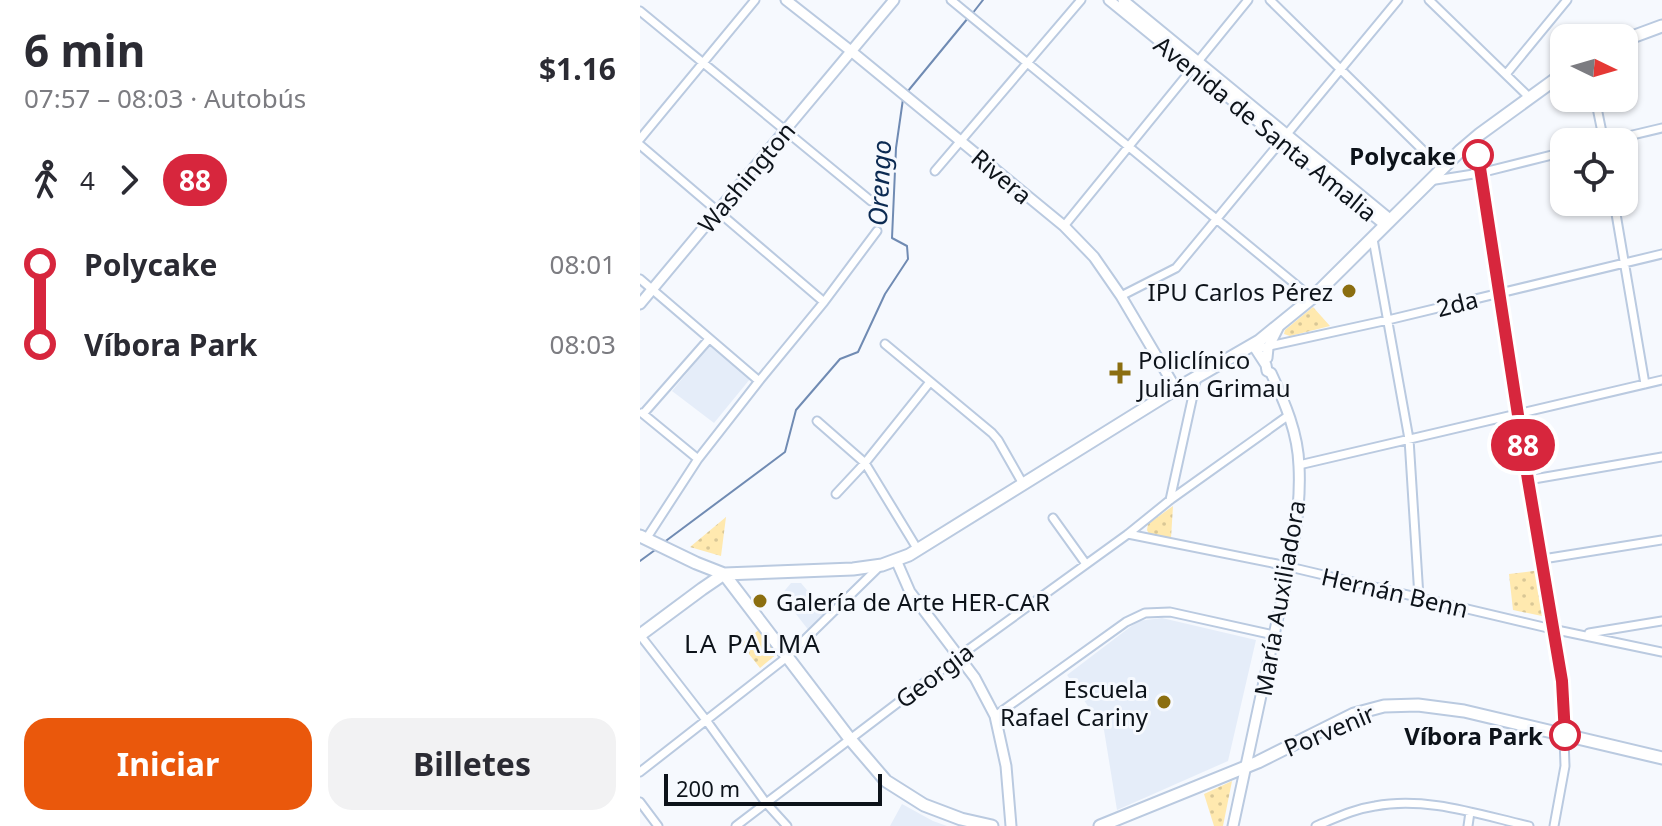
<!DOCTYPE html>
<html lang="es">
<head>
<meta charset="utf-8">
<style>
	:root { --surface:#fff; --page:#f2f2f3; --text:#2b2b33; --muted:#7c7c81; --accent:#ea580c }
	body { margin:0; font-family:"Noto Sans",sans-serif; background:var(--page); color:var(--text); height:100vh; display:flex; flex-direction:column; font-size:30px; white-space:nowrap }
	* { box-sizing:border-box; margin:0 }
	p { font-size:26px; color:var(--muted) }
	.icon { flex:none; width:44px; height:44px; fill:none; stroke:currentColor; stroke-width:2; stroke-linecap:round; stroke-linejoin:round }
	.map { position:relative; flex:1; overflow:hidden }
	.panel { display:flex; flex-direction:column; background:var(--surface); width:640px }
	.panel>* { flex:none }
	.badge { padding:0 16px; border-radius:26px; font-size:28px; line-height:52px }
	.needle { width:52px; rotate:95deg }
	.tools { position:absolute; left:910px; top:24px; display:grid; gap:16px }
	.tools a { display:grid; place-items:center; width:88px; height:88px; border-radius:16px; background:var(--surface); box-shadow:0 2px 6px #0004; font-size:40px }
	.scale { position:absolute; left:24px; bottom:20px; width:218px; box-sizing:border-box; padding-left:8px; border:4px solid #0d131a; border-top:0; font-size:22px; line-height:28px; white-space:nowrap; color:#0d131a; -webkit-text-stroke:6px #f6f9fe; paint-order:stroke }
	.map>.badge { position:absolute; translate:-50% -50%; box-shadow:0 0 0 4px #fff }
	.legs { display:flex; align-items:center; gap:12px; height:88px; padding:0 24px; font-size:26px }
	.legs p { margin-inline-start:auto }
	.overview { display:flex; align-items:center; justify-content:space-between; height:136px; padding:0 24px }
	h1 { font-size:44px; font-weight:700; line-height:60px }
	.cta { display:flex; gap:16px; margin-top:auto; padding:16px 24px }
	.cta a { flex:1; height:92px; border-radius:24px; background:var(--accent); color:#fff; font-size:32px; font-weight:700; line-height:92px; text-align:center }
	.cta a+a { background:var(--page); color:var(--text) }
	ul { padding:0 24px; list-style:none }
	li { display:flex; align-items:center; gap:28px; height:80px; font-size:30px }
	li i { display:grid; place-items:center; width:12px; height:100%; margin:0 10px; background:currentColor }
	li i::after { content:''; width:20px; height:20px; margin:-10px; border:6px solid; border-radius:50%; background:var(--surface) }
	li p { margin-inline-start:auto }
	li:first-child i { background:linear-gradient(#0000 50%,currentColor 0) }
	li:last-child i { background:linear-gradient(currentColor 50%,#0000 0) }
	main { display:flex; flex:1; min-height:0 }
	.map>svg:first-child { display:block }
</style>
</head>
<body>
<main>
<section class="panel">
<div class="overview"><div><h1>6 min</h1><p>07:57 – 08:03 · Autobús</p></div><b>$1.16</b></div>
<div class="legs"><svg class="icon" aria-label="walk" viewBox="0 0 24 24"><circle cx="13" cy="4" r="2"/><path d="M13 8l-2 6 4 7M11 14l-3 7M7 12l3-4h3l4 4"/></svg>4<svg class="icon" aria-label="forward" viewBox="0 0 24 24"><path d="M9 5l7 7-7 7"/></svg><b class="badge" style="background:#d7263d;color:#fff">88</b></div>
<ul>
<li><i style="color:#d7263d"></i><b>Polycake</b><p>08:01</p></li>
<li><i style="color:#d7263d"></i><b>Víbora Park</b><p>08:03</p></li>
</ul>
<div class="cta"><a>Iniciar</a><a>Billetes</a></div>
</section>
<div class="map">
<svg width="1022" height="826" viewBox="0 0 1022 826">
	<defs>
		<pattern id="park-dots" width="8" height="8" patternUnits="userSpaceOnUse" patternTransform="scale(2)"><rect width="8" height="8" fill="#ffe9af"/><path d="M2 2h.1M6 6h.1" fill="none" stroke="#d9c796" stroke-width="1.8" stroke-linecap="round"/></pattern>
	</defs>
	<rect width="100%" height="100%" fill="#f6f9fe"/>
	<!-- built -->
	<path fill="#e5edf9" d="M 70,345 L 110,379 L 74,423 L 32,391 Z
		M 151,583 L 161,583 L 187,614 L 170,632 L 141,595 Z
		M 522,618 L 616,640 L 588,761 L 477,810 L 464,730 L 427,675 L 498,621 Z
		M 262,804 L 293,821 L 307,826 L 250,826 Z"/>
	<!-- park -->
	<path fill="url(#park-dots)" d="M 673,307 L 690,326 L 650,336 L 644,334 L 645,330 Z
		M 533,506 L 531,538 L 509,534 L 507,530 L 508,524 Z
		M 86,517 L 81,556 L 50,547 Z
		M 901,570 L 907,617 L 873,610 L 869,574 Z
		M 120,629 L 138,653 L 120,668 L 101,644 Z
		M 592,781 L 583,826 L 574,826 L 564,794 Z"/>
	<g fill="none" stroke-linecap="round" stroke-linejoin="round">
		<!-- stream -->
		<path stroke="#708bb3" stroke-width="2" d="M 332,14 L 343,0
			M 268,91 L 328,18
			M 23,543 L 145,452 L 156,410 L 200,359 L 218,352 L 245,294 L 268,259 L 267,246 L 252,238 L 256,148 L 263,99
			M 0,561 L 15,550"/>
		<defs>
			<path id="minor" d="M 311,0 L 672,298
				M 630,0 L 801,168
				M 789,0 L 889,97
				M 0,11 L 231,201
				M 867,73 L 927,0
				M 955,98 L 964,142
				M 836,137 L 840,173 L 922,681 L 925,766 L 914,826
				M 0,139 L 115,0
				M 963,142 L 1022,128
				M 0,145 L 184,302
				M 295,171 L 441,0
				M 789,181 L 840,173 L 924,152
				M 974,202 L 1005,384
				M 424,226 L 608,0
				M 733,239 L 769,439 L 779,597
				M 0,279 L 119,381
				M 481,296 L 536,268 L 758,0
				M 245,344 L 352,433 L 358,440 L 383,484
				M 616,349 L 748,320 L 1022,254
				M 2,413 L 58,459
				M 3,414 L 69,339
				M 177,421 L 225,463 L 278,550
				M 659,465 L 1022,380
				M 888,480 L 1022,457
				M 196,494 L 225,463 L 290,382
				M 530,500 L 557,377
				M 413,518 L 446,564
				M 488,534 L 637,564 L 912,629 L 1022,652
				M 6,539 L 58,459 L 119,381 L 184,302 L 237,231
				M 903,559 L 1022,540
				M 949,633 L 1022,621
				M 0,635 L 66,720 L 126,803 L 147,826
				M 355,716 L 486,622 L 505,613 L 530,612 L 634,635
				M 0,772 L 147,657 L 241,565
				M 0,802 L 18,826
				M 96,826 L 318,657 L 488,534 L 530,500 L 649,415
				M 676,826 C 696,818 714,809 735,806 C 786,796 840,815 889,826
				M 828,826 L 830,812"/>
			<path id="tertiary" d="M 146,0 L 211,51 L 424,226 L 454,257 L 481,296 L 536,389
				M 469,0 L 745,225
				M 483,0 L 751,220
				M 0,304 L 254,0
				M 627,358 L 628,348 L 638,328
				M 256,560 L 270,592 L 335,678 L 355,716 L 366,766 L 371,826
				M 593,826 C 607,762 620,699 634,635 C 646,579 662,523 659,466 C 658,433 645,403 631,373 L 627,371 L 626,365 L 613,345"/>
			<path id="primary" d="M 984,40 L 1022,26
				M 0,536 L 56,563 L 84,574 L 213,569 L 242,565 L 269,555 L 536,389 L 619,341 L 672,298 L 820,151 L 840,134 L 924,73
				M 84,574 L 210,739 L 246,781 L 284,805 L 321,819 L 352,826
				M 0,635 L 62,589 L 84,574
				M 460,826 L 618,762 L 714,714 L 744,706 L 778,705 L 824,711 L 1022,758"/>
		</defs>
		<!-- minor casing -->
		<use href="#minor" stroke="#bacae0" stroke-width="11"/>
		<!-- tertiary casing -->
		<use href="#tertiary" stroke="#bacae0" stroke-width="13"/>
		<!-- primary casing -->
		<use href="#primary" stroke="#bacae0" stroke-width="15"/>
		<!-- minor -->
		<use href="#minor" stroke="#fff" stroke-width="7"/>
		<!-- tertiary -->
		<use href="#tertiary" stroke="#fff" stroke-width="9"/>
		<!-- primary -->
		<use href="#primary" stroke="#fff" stroke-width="11"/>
	</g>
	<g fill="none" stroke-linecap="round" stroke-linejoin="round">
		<defs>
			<path id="line-1" d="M 838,155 L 888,480 L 922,681 L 925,735"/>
		</defs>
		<!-- line-1 casing -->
		<use href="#line-1" stroke="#fff" stroke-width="18"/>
		<!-- line-1 -->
		<use href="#line-1" stroke="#d7263d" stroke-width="12"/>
	</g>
	<!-- markers -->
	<g fill="#fff" stroke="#d7263d" stroke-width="4">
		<circle cx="838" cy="155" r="14"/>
		<circle cx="925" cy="735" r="14"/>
	</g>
	<g fill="#8b6e10" stroke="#f6f9fe" stroke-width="3">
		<circle cx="709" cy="291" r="8"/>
		<path d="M476 361h8v8h8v8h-8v8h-8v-8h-8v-8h8z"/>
		<circle cx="120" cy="601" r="8"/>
		<circle cx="524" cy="702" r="8"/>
	</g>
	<g text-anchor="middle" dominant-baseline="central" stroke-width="6" stroke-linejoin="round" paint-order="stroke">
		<!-- street labels -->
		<g font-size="24" fill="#0d131a" stroke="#f6f9fe">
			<text transform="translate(626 128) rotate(39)">Avenida de Santa Amalia</text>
			<text transform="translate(362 176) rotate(40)">Rivera</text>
			<text transform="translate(106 177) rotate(-50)">Washington</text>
			<text transform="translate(817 303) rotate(-14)">2da</text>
			<text transform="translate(755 592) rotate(13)">Hernán Benn</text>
			<text transform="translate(639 598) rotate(-80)">María Auxiliadora</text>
			<text transform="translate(294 675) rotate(-37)">Georgia</text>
			<text transform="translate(689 730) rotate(-23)">Porvenir</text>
		</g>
		<!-- stop labels -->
		<g font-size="24" font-weight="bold" fill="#0d131a" stroke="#f6f9fe" text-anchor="end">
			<text x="816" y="155">Polycake</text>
			<text x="903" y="735">Víbora Park</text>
		</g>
		<!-- poi labels -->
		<g font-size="24" fill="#0d131a" stroke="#f6f9fe" text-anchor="end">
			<text x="693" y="291">IPU Carlos Pérez</text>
			<text x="498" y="359" text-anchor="start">Policlínico<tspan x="498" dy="28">Julián Grimau</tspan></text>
			<text x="136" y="601" text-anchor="start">Galería de Arte HER-CAR</text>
			<text x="508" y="688">Escuela<tspan x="508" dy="28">Rafael Cariny</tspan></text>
		</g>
		<!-- water labels -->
		<g font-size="26" font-style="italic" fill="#0b2a52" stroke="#f6f9fe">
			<text transform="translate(239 183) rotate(-87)">Orengo</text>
		</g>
		<!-- neighbourhood labels -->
		<g font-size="26" letter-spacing="2" fill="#0d131a" stroke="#f6f9fe">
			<text x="113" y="643">LA PALMA</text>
		</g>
	</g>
</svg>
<div class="tools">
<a><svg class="needle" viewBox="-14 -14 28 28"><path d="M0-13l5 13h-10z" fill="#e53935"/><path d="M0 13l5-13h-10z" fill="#7c7c81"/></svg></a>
<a><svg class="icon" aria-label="locate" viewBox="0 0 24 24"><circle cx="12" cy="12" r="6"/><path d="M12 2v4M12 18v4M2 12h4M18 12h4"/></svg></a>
</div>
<div class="scale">200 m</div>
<b class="badge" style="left:883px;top:445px;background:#d7263d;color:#fff">88</b>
</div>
</main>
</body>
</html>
